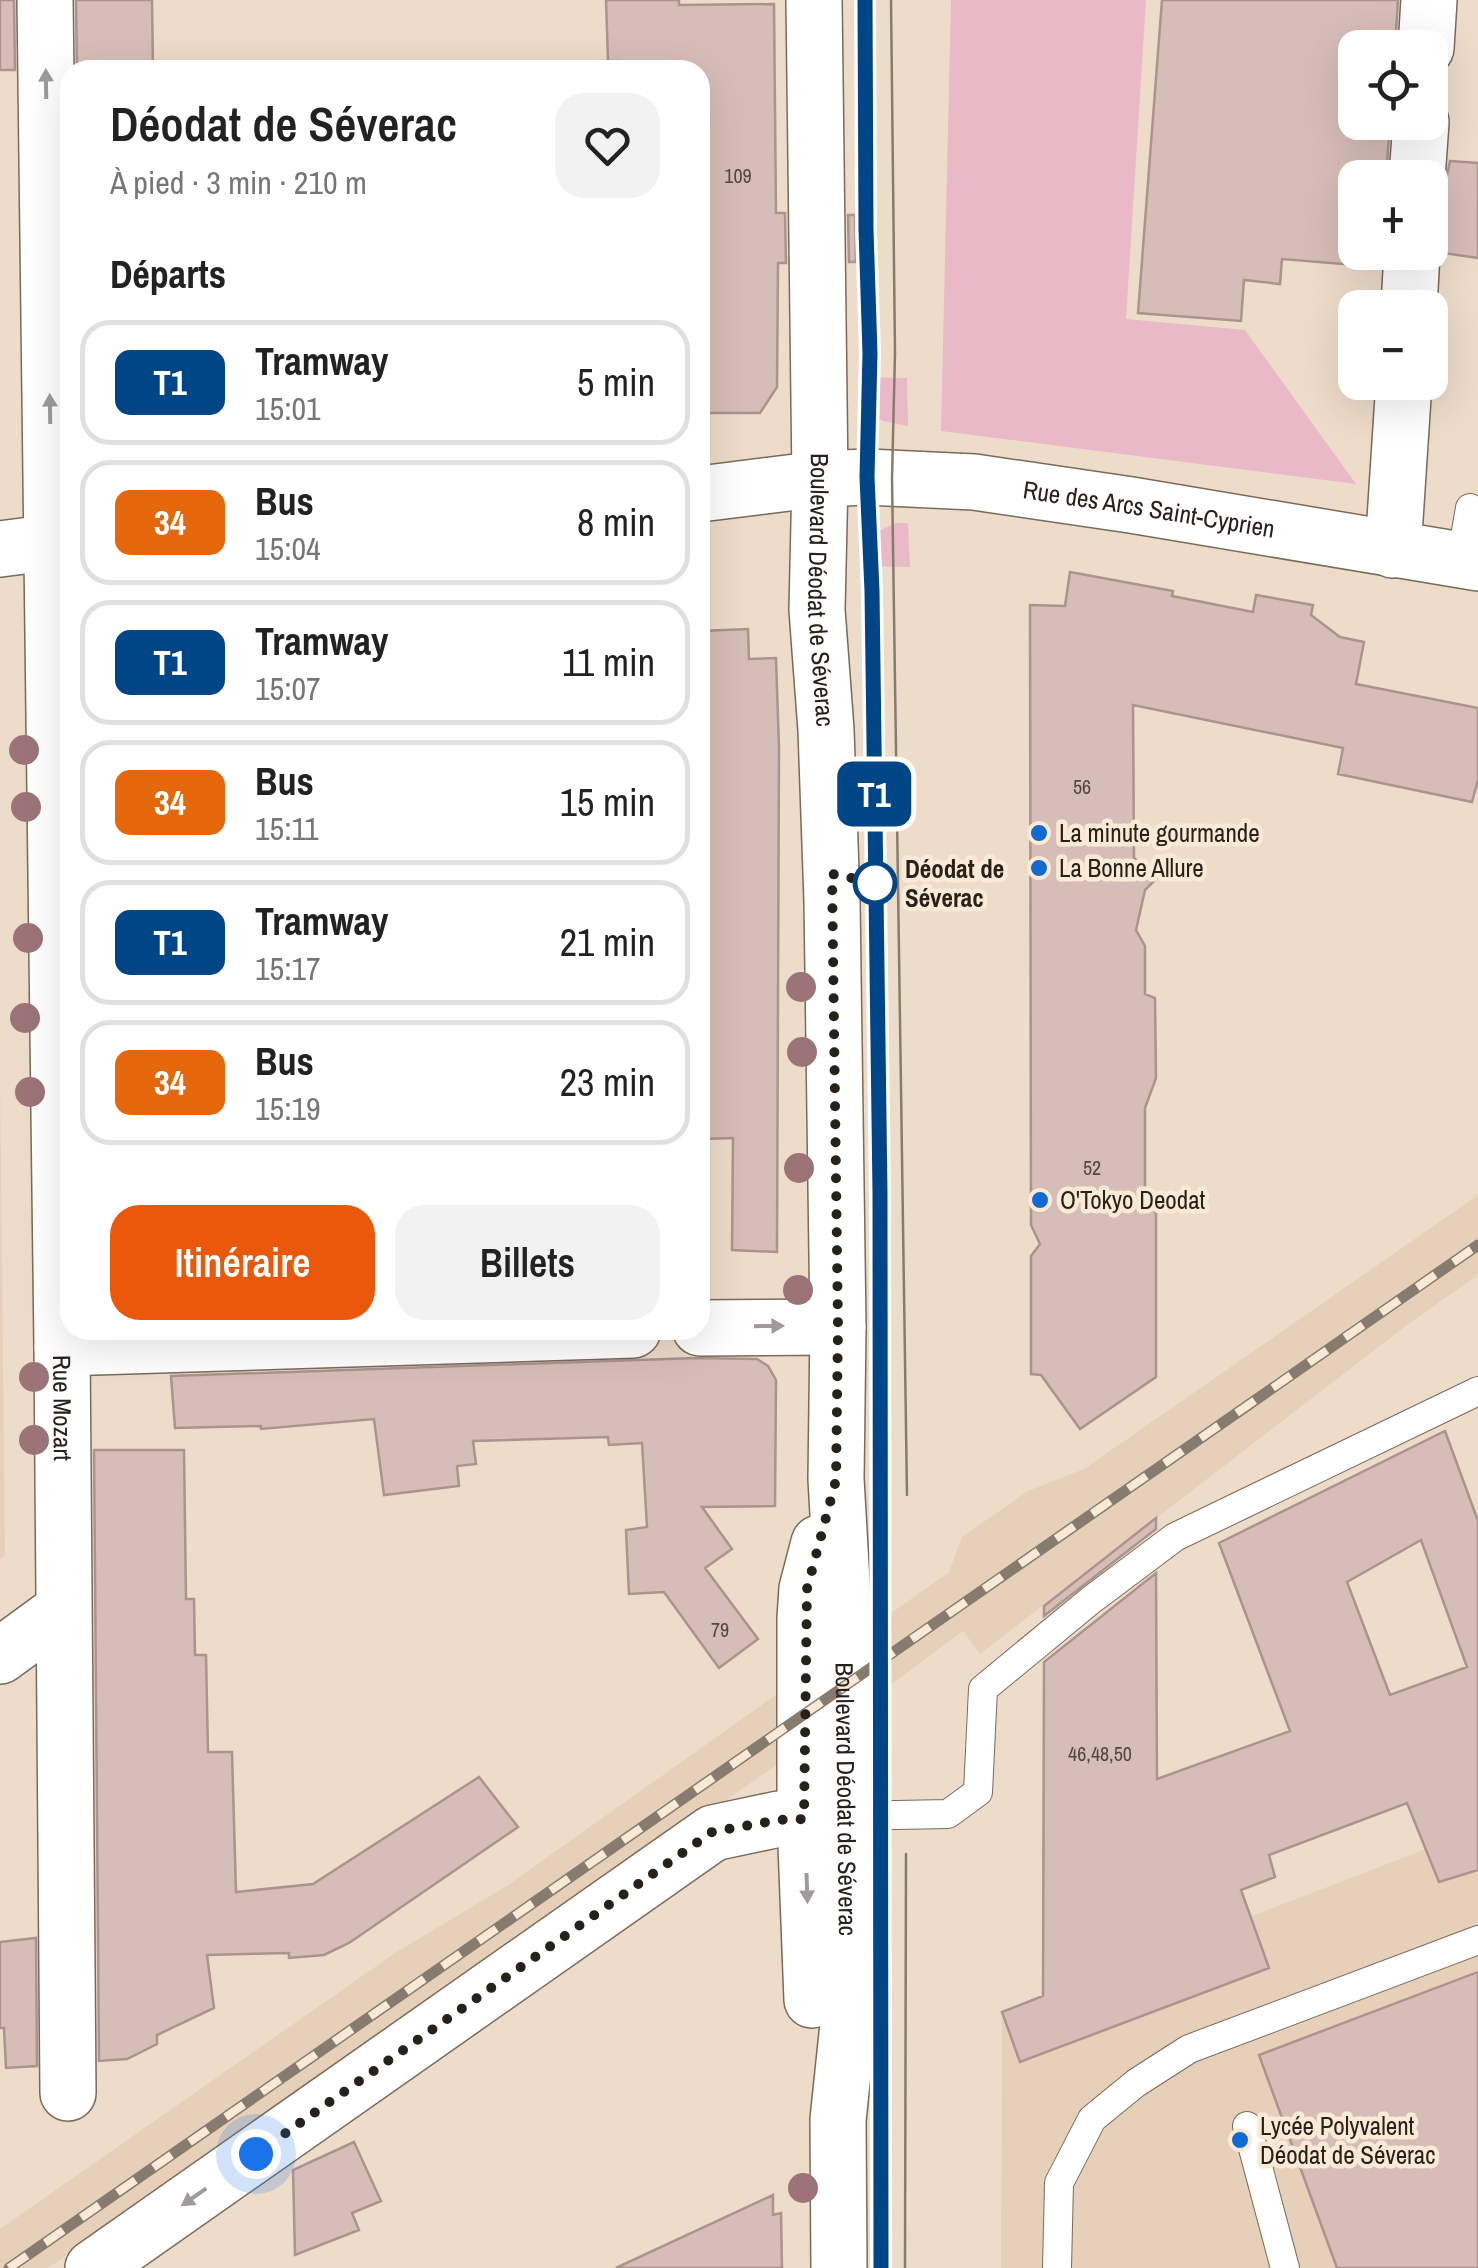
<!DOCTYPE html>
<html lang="fr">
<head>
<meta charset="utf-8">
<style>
	:root { --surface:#fff; --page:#f2f2f2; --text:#222; --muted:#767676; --line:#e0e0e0; --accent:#ea580c }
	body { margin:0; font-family:"Archivo Narrow",sans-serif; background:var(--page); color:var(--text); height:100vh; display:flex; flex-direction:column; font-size:38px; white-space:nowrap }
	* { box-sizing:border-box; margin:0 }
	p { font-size:32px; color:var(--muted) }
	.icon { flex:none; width:55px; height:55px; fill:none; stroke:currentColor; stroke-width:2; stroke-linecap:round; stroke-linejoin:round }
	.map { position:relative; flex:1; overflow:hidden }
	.drawer { position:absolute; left:60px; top:60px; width:650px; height:1280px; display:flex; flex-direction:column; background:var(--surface); border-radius:30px; box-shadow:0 10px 40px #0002 }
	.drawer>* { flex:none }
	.badge { padding:0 20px; border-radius:15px; font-size:35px; line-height:65px }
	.tools { position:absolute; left:1338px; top:30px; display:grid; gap:20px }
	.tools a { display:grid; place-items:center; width:110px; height:110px; border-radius:20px; background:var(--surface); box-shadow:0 10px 40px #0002; font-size:50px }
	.you { position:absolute; width:50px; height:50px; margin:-25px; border:8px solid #fff; border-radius:50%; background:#1a73e8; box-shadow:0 0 0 15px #1a73e833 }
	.map>.badge { position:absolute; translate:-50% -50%; box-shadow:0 0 0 5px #fff }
	h2 { padding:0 50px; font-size:38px; line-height:90px }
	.round { display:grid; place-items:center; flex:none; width:105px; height:105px; border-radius:30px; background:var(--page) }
	.overview { display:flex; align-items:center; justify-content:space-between; height:170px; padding:0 50px }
	h1 { font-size:48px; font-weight:600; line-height:75px }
	.cta { display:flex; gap:20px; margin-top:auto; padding:20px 50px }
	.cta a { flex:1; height:115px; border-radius:30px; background:var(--accent); color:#fff; font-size:40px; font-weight:600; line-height:115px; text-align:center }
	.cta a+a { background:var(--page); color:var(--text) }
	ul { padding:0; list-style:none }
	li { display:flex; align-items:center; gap:30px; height:125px; margin:0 20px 15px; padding:0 30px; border:5px solid var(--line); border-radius:30px }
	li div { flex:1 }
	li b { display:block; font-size:38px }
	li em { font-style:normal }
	li .badge { min-width:110px; font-weight:700; text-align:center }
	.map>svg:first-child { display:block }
</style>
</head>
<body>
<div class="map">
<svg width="1478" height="2268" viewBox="0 0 1478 2268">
	<rect width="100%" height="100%" fill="#eedcca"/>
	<!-- built -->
	<path fill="#e7d0b9" d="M 0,1069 L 5,1555 L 0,1559 Z
		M 1478,1195 L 1478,1275 L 1407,1325 L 980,1654 L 963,1631 L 862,1706 L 48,2268 L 0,2268 L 0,2229 L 395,1953 L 508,1885 L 949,1572 L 962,1537 L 1028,1491 L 1084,1469 Z
		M 1478,1829 L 1478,2268 L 1001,2268 L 1002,2012 Z"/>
	<!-- green -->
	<path fill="#e9b9c7" d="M 951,0 L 1146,0 L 1126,319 L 1245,330 L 1356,484 L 941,431 Z
		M 861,377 L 907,378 L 908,426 L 883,421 L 860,408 Z
		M 896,523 L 908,523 L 910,567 L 861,566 L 861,539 Z"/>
	<!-- building -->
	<path fill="#d7bdb7" stroke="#ac938d" stroke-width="2.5" fill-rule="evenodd" d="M 0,0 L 14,0 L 15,70 L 0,70 Z
		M 76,0 L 152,0 L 153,70 L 77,70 Z
		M 606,0 L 679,0 L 679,5 L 774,4 L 776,213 L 785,213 L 786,263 L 778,263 L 777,387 L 760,413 L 700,413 L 700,70 L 618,70 L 618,61 L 608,61 Z
		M 1162,0 L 1398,0 L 1395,48 L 1355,48 L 1355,122 L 1390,122 L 1386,178 L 1355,178 L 1355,252 L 1381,252 L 1380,267 L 1282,259 L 1280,284 L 1244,280 L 1241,321 L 1138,313 Z
		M 1450,161 L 1478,163 L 1478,258 L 1443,253 L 1440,239 L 1430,227 L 1430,206 L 1443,195 Z
		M 848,215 L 855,215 L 856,262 L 849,262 Z
		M 1070,572 L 1173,591 L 1172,596 L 1253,612 L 1256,595 L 1313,605 L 1311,615 L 1340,637 L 1364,642 L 1356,684 L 1478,708 L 1478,780 L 1472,802 L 1338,774 L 1343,748 L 1133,705 L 1134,858 L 1157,878 L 1145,890 L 1136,930 L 1145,946 L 1145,994 L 1155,998 L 1156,1078 L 1145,1108 L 1145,1189 L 1156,1214 L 1156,1377 L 1080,1429 L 1041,1375 L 1031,1374 L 1031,1256 L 1040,1244 L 1031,1225 L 1030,605 L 1065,606 Z
		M 748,629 L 749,659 L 776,658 L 779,748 L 777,1252 L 732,1250 L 733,1138 L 702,1139 L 700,1135 L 700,631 Z
		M 695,1358 L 757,1359 L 768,1366 L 776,1380 L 775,1506 L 702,1507 L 732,1549 L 705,1568 L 758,1639 L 719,1668 L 664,1592 L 629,1594 L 626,1530 L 647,1527 L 642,1443 L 609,1445 L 608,1437 L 473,1441 L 476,1464 L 457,1466 L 459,1486 L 384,1495 L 374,1419 L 261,1429 L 261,1426 L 175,1428 L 171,1376 Z
		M 1445,1431 L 1478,1521 L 1478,1870 L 1439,1882 L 1407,1803 L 1269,1855 L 1275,1877 L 1241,1890 L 1269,1968 L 1020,2062 L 1002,2012 L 1043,1996 L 1044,1662 L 1156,1573 L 1157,1779 L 1290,1731 L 1219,1543 ZM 1421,1540 L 1467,1667 L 1390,1695 L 1347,1582 Z
		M 94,1450 L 184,1450 L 186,1599 L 194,1599 L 195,1655 L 206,1655 L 208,1752 L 232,1752 L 236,1892 L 313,1884 L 479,1777 L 518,1827 L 349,1943 L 324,1955 L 289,1958 L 289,1953 L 207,1955 L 214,2008 L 157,2035 L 157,2044 L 127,2059 L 99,2061 Z
		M 1156,1518 L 1156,1529 L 1044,1616 L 1044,1606 Z
		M 36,1938 L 37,2066 L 6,2068 L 4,2028 L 0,2028 L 0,1942 Z
		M 1478,1972 L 1478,2268 L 1337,2268 L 1259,2055 Z
		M 354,2142 L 381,2201 L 352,2213 L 359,2230 L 295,2255 L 293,2170 Z
		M 773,2195 L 773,2215 L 781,2213 L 782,2268 L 616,2268 Z"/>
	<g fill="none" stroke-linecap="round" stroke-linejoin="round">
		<defs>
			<path id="lane" d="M 1461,560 L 1470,508
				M 845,1816 L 948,1814 L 978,1792 L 983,1689 L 1091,1600 L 1175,1537 L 1478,1391
				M 1247,2126 L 1285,2268
				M 1057,2268 L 1059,2183 L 1092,2119 L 1136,2083 L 1189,2049 L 1478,1940"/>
			<g id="street">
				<path id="s1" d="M 45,0 L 62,1348 L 68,2093"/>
				<path d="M 1426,48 L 1429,0"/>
				<path d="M 1417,178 L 1421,122"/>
				<path d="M 1409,308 L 1412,252"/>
				<path d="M 1393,550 L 1404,382"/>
				<path d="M 700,1328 L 838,1327"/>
				<path d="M 62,1348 L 633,1330"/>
				<path d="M 0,1656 L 63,1610"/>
				<path d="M 93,2268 L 713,1833 L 779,1819 L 805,1819"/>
			</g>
			<g id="secondary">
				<path id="s2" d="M 814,0 L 820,479 L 817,610 L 826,730 L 832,901 L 838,1327 L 836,1479 L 844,1618 L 849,2015 L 838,2120 L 839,2268"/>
				<path id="s3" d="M 700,494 L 820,479 L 867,477 L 974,482 L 1131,505 L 1478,563"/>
				<path d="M 0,549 L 70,540"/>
				<path d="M 812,2000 L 805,1819 L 805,1618 L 807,1589 L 819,1543"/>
			</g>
		</defs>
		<!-- lane casing -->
		<use href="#lane" stroke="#7a6a5a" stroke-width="30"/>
		<!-- street casing -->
		<use href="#street" stroke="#7a6a5a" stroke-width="58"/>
		<!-- secondary casing -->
		<use href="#secondary" stroke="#7a6a5a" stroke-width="58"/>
		<!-- lane -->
		<use href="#lane" stroke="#fff" stroke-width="28"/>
		<!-- street -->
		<use href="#street" stroke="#fff" stroke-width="55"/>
		<!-- secondary -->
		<use href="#secondary" stroke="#fff" stroke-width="55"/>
		<!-- tram -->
		<path stroke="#877b6f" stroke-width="2.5" d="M 865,0 L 865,230 L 870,353 L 867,477 L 872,591 L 879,1193 L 878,1495
			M 891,0 L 895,353 L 892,478 L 907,1495
			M 881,1856 L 881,2268
			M 905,2268 L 906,1854"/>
		<defs>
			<path id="rail" d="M 9,2268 L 1478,1245"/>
		</defs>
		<!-- rail casing -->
		<use href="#rail" stroke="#877b6f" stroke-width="11"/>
		<!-- rail -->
		<use href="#rail" stroke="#fcead7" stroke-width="8" stroke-dasharray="22" stroke-linecap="butt"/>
	</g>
	<!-- trees -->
	<g fill="#9c7478">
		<circle cx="24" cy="750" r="15"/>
		<circle cx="26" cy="807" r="15"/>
		<circle cx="28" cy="938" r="15"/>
		<circle cx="801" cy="987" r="15"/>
		<circle cx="25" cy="1018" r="15"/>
		<circle cx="802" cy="1052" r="15"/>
		<circle cx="30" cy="1092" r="15"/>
		<circle cx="799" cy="1168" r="15"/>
		<circle cx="798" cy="1290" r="15"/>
		<circle cx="34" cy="1377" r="15"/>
		<circle cx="34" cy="1440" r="15"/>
		<circle cx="803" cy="2188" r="15"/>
	</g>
	<!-- one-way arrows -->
	<defs><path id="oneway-solid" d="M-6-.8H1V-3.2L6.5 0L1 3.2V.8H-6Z" transform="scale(2.5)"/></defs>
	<g fill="#9e9b98">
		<use href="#oneway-solid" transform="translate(46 84) rotate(-91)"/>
		<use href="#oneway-solid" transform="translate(50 409) rotate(-91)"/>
		<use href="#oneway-solid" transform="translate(769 1326) rotate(-1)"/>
		<use href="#oneway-solid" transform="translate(807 1888) rotate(88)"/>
		<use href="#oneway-solid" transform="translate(194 2197) rotate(145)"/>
	</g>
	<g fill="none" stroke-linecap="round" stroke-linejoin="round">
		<defs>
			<path id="line" d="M 865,0 L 866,230 L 870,353 L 867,477 L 872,591 L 880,1193 L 881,2268"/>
		</defs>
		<!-- line casing -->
		<use href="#line" stroke="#fff" stroke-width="22"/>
		<!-- line -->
		<use href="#line" stroke="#004687" stroke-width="15"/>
		<!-- walk -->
		<path stroke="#27211a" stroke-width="10" stroke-dasharray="0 18" d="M 256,2154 L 712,1832 L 778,1820 L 804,1819 L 807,1589 L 836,1480 L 838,1327 L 832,874 L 875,883"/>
	</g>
	<!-- markers -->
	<g fill="#1169d2" stroke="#fcead7" stroke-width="4">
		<circle cx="1039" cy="833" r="10"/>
		<circle cx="1039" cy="868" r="10"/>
		<circle cx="1040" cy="1200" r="10"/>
		<circle cx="1240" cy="2140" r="10"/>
	</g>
	<circle fill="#fff" stroke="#004687" stroke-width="5" cx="875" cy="883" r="20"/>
	<g text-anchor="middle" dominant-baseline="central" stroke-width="9" stroke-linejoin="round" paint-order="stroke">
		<!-- number labels -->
		<g font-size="20" fill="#534841">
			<text x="738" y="175">109</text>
			<text x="1082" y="786">56</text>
			<text x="1092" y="1167">52</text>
			<text x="720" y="1629">79</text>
			<text x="1100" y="1753">46,48,50</text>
		</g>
		<!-- street labels -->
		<g font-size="25" fill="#27211a" stroke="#fcead7">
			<text stroke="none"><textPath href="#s3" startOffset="452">Rue des Arcs Saint-Cyprien</textPath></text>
			<text stroke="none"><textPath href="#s2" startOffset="590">Boulevard Déodat de Séverac</textPath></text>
			<text stroke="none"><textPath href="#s1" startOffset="1408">Rue Mozart</textPath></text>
			<text stroke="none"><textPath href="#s2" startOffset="1800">Boulevard Déodat de Séverac</textPath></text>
		</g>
		<!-- poi labels -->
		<g font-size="25" fill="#27211a" stroke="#fcead7" text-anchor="start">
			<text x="1059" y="833">La minute gourmande</text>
			<text x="1059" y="868">La Bonne Allure</text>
			<text x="1060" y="1200">O'Tokyo Deodat</text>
			<text x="1260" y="2126">Lycée Polyvalent<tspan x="1260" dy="29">Déodat de Séverac</tspan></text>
		</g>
		<!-- stop labels -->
		<g font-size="25" font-weight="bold" fill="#27211a" stroke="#fcead7" text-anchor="start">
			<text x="905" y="869">Déodat de<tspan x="905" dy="29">Séverac</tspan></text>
		</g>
	</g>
</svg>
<div class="tools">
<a><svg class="icon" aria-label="locate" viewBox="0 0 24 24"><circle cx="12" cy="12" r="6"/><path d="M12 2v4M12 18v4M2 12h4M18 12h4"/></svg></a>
<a>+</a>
<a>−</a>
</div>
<div class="you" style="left:256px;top:2154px"></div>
<b class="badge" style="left:874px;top:794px;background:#004687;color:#fff">T1</b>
<section class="drawer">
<div class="overview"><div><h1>Déodat de Séverac</h1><p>À pied · 3 min · 210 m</p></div><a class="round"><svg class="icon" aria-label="heart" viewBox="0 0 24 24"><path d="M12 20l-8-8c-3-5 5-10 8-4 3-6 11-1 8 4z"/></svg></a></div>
<h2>Départs</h2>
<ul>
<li><span class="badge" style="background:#004687;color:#fff">T1</span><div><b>Tramway</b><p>15:01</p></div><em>5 min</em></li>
<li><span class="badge" style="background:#e46809;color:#fff">34</span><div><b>Bus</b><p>15:04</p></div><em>8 min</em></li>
<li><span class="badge" style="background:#004687;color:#fff">T1</span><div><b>Tramway</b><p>15:07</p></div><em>11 min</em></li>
<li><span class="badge" style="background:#e46809;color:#fff">34</span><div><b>Bus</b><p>15:11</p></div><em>15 min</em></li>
<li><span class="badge" style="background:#004687;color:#fff">T1</span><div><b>Tramway</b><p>15:17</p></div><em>21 min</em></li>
<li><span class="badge" style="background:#e46809;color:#fff">34</span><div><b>Bus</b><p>15:19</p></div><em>23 min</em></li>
</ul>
<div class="cta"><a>Itinéraire</a><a>Billets</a></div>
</section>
</div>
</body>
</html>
